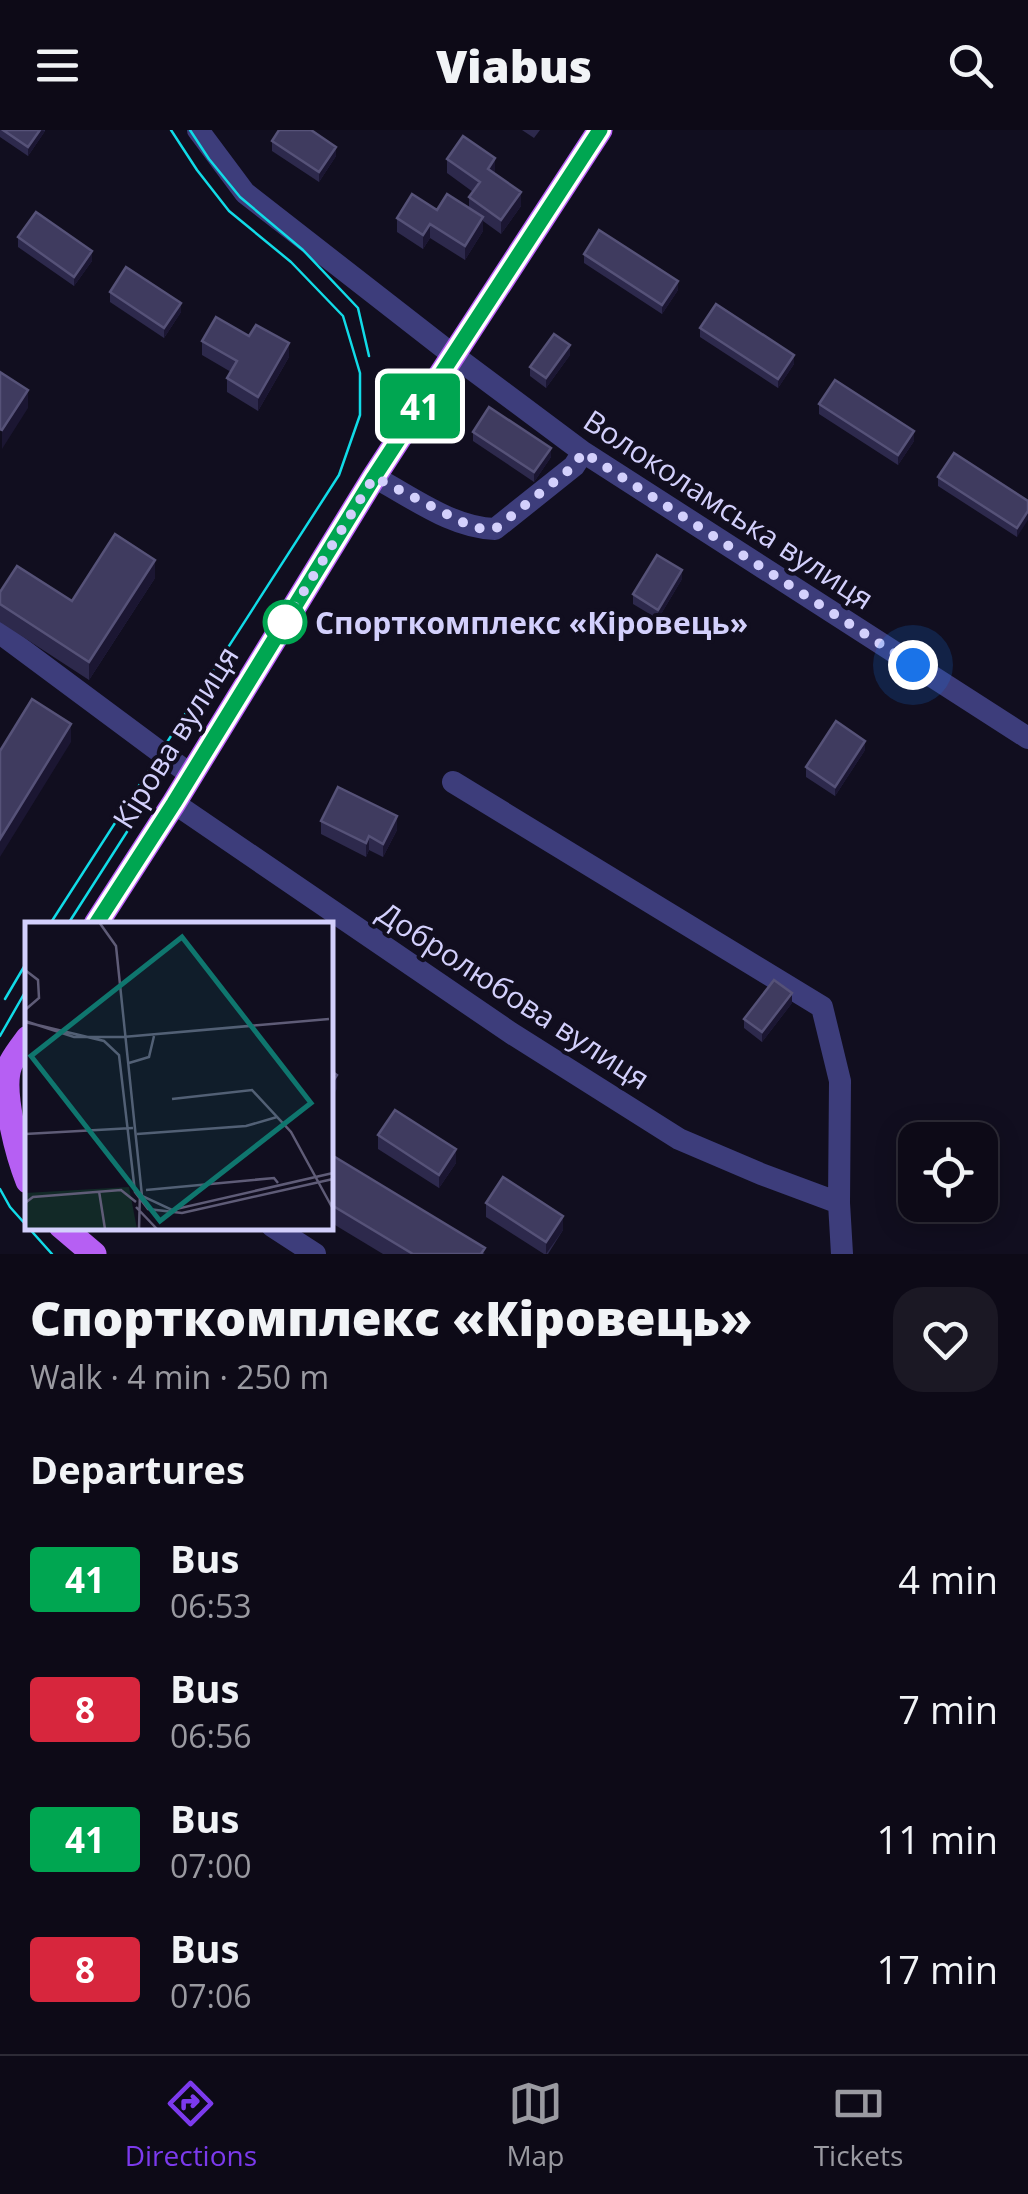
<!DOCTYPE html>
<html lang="en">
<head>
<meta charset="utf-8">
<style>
	:root { --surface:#0d0a17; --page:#1b1824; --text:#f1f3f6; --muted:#9a9aa1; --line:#2d2b36; --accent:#7c3aed }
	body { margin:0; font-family:"Open Sans",sans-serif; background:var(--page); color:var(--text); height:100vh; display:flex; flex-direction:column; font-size:38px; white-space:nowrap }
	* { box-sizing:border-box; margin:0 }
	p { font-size:32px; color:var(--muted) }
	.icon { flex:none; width:55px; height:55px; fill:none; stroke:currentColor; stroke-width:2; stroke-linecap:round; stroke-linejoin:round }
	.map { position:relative; height:1124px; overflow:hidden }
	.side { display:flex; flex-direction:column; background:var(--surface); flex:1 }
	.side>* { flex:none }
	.badge { padding:0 20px; border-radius:8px; font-size:35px; line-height:65px }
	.buttons { position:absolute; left:898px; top:992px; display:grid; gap:20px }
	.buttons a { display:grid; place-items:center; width:100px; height:100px; border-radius:20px; background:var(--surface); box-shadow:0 5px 25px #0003,0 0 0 2px var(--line); font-size:50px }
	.you { position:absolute; width:50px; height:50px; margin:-25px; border:8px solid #fff; border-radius:50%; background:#1a73e8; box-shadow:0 0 0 15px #1a73e833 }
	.map>.badge { position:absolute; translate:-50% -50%; box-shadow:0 0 0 5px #fff }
	h2 { padding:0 30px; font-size:38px; line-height:90px }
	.round { display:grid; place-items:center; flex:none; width:105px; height:105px; border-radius:30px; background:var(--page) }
	.headline { display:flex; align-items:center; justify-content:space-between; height:170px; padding:0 30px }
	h1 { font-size:48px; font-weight:800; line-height:75px }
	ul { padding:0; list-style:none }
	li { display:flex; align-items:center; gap:30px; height:130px; padding:0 30px }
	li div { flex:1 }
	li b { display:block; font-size:38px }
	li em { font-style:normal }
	li .badge { min-width:110px; font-weight:700; text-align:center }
	header { display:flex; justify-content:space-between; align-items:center; height:130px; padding:0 30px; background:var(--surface); font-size:45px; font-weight:800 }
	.tabs { display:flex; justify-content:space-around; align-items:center; height:140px; border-top:2px solid var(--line); background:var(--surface); font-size:28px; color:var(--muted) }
	.tabs a { display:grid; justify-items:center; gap:5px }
	.tabs .active { color:var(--accent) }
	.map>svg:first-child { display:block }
</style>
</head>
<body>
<header><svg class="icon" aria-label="menu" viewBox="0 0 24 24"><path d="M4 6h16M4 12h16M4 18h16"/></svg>Viabus<svg class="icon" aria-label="search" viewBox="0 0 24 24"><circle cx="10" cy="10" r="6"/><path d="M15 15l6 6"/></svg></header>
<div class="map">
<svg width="1028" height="1124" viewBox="0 0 1028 1124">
	<rect width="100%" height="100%" fill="#110e1f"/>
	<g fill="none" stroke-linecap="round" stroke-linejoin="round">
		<!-- minor -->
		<path stroke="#3d3d7b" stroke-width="22" d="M 198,0 L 245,63 L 453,225 L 583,322 L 1028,608
			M 374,347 C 412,367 452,398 495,399 L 574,336 L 583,322
			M 0,503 L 191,645
			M 453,652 L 822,877 L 840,951 L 839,1073 L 842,1124
			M 174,673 L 511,903 L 679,1009 L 761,1044 L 839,1073
			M 272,1096 L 315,1124"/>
		<!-- major -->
		<path stroke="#b65ff3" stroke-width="25" d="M 96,794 L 174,673 L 374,347 L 600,0
			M 28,908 C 22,916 14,926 10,935 C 0,960 18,1026 28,1051
			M 61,1096 L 94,1124"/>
		<!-- tram -->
		<path stroke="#11dbe7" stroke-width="2.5" d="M 190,0 L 209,29 L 240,67 L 303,120 L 358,178 L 369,226
			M 50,794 L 339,345 L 360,285 L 360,243 L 343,186 L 291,132 L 229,81 L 197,40 L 171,0
			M 68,794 L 155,658
			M 5,869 L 28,830
			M 0,906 L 28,857
			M 0,1059 L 10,1077 L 52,1124"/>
	</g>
	<!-- wall -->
	<path fill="#2d294c" d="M 0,0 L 45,0 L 45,1 L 28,26 L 0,7 Z
		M 522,0 L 540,0 L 534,8 Z
		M 272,11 L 336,26 L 319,52 L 272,21 Z
		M 447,29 L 495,42 L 494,44 L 521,76 L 501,104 L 483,91 L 483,101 L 465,130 L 430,108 L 423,119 L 397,102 L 397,88 L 437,80 L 469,78 L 469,67 L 473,62 L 447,43 Z
		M 18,107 L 92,131 L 74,156 L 18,117 Z
		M 584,124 L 678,160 L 662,184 L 584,133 Z
		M 110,162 L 181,182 L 164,208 L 110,172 Z
		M 700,198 L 794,234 L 778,258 L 700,207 Z
		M 249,206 L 289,227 L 258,281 L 227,262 L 227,248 L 231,242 L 202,225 L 202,211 Z
		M 570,225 L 546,258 L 530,246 L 530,237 Z
		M 819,274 L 914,311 L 898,335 L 819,284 Z
		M 473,302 L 551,327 L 534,352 L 473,311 Z
		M 938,347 L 1028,371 L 1017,407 L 938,356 Z
		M 155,448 L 89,550 L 0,492 L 0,462 L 72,471 Z
		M 682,449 L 658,489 L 633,474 L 633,464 Z
		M 865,620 L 835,666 L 806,647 L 806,637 Z
		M 321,691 L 397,700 L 383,727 L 369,720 L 366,727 L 321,704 Z
		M 792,873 L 762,912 L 744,898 L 744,889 Z
		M 378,1005 L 456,1033 L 439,1058 L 378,1019 Z
		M 330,1024 L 485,1124 L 383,1124 L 330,1092 Z
		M 486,1073 L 563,1100 L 548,1124 L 544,1124 L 486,1087 Z"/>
	<!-- shaded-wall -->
	<path fill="#1b1632" d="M 40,0 L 45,1 L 28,26 L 28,17 Z
		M 336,17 L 336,26 L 319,52 L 319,42 Z
		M 495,28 L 495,42 L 488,53 L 488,39 Z
		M 521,62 L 521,76 L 501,104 L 501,90 Z
		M 483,87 L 483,101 L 465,130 L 465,116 Z
		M 430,94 L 430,108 L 423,119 L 423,105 Z
		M 92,121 L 92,131 L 74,156 L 74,147 Z
		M 678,151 L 678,160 L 662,184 L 662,175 Z
		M 181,173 L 181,182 L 164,208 L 164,198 Z
		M 289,213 L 289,227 L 258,281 L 258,267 Z
		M 570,215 L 570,225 L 546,258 L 546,248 Z
		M 794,225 L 794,234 L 778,258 L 778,249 Z
		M 28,260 L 28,278 L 2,319 L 2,300 Z
		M 914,301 L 914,311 L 898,335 L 898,325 Z
		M 551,318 L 551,327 L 534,352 L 534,342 Z
		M 1028,381 L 1028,390 L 1017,407 L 1017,398 Z
		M 155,430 L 155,448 L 89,550 L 89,532 Z
		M 682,440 L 682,449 L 658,489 L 658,480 Z
		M 71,594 L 71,612 L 0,727 L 0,709 Z
		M 865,611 L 865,620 L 835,666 L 835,657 Z
		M 397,686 L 397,700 L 383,727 L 383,714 Z
		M 369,706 L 369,720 L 366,727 L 366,713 Z
		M 792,863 L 792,873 L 762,912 L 762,902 Z
		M 337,945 L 337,959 L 330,970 L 330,956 Z
		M 456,1019 L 456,1033 L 439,1058 L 439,1045 Z
		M 563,1086 L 563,1100 L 546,1124 L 546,1112 Z"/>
	<!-- building -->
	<path fill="#3f3b5f" stroke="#565278" stroke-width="2.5" d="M 3,0 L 40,0 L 28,17 Z
		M 279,0 L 311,0 L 336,17 L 319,42 L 272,11 Z
		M 463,6 L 495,28 L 488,39 L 521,62 L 501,90 L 469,67 L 480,52 L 447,29 Z
		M 412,64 L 437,80 L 447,64 L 483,87 L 465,116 L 430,94 L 423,105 L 397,88 Z
		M 36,82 L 92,121 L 74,147 L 18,107 Z
		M 599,100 L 678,151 L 662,175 L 584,124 Z
		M 126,137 L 181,173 L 164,198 L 110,162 Z
		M 716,174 L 794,225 L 778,249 L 700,198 Z
		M 216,187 L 249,206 L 256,195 L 289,213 L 258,267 L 227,248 L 237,231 L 202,211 Z
		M 554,204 L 570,215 L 546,248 L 530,237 Z
		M 0,242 L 28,260 L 2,300 L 0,299 Z
		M 835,250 L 914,301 L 898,325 L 819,274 Z
		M 489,277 L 551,318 L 534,342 L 473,302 Z
		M 954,323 L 1028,371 L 1028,381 L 1017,398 L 938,347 Z
		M 115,404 L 155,430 L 89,532 L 0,474 L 0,462 L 17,436 L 72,471 Z
		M 657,425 L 682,440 L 658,480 L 633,464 Z
		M 32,569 L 71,594 L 0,709 L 0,621 Z
		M 836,591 L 865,611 L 835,657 L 806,637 Z
		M 338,657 L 397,686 L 383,714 L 369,706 L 366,713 L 321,691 Z
		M 774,850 L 792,863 L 762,902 L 744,889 Z
		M 330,940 L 337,945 L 330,956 Z
		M 395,980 L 456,1019 L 439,1045 L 378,1005 Z
		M 330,1024 L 485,1118 L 481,1124 L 413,1124 L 330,1074 Z
		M 503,1047 L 563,1086 L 546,1112 L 486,1073 Z"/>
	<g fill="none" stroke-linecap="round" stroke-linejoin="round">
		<defs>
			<path id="line" d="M 96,794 L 174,673 L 374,347 L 600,0"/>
		</defs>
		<!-- line casing -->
		<use href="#line" stroke="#fff" stroke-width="22"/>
		<!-- line -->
		<use href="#line" stroke="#00a651" stroke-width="15"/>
		<!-- walk -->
		<path stroke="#d3d0fc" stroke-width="10" stroke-dasharray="0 18" d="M 285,492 L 374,347 L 474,398 L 495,399 L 574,336 L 583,322 L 913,535"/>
	</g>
	<!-- markers -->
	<circle fill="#fff" stroke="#00a651" stroke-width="5" cx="285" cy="492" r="20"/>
	<g text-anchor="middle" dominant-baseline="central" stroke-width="8" stroke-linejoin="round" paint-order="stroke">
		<!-- street labels -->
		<g font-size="30" fill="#d3d0fc" stroke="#110e1f">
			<text transform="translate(729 379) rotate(33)">Волоколамська вулиця</text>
			<text transform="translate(175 607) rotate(-58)">Кірова вулиця</text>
			<text transform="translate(514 865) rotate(33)">Добролюбова вулиця</text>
		</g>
		<!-- stop labels -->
		<g font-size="30" font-weight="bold" fill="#d3d0fc" stroke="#110e1f" text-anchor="start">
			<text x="315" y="492">Спорткомплекс «Кіровець»</text>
		</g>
	</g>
	<!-- overview -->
	<g transform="translate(25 792)">
		<rect width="308" height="308" fill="#110e1f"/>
		<path d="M 104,265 L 112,307 L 0,307 L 0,271 Z" fill="#122927"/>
		<path fill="none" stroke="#5f5c77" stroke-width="2.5" d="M 74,0 L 91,24 L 117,274 L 147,288 L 308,251M 0,48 L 13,58 L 14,76 L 0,88M 0,99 L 49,115 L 98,115 L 304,97M 0,100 L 79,119 L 94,133 L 110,270 L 123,287 L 157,291 L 308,257M 104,141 L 124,135 L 129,114M 147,177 L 227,168 L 266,210 L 308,287M 0,212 L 108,206M 112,212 L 221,204 L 252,195M 121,268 L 249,256 L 253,261M 74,269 L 80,307M 0,281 L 8,275 L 96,268 L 111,280M 111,285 L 132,307M 114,307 L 115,270"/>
		<path fill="#0f766e" fill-opacity="0.15" stroke="#0f766e" stroke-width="5" d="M 157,15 L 286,181 L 135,299 L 6,134 Z"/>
		<rect width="308" height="308" fill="none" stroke="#d3d0fc" stroke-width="5"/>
	</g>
</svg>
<div class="buttons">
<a><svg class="icon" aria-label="locate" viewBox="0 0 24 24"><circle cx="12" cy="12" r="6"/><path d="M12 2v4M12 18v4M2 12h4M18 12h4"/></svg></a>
</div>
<div class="you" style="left:913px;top:535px"></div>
<b class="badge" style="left:420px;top:276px;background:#00a651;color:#fff">41</b>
</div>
<section class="side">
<div class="headline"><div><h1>Спорткомплекс «Кіровець»</h1><p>Walk · 4 min · 250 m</p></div><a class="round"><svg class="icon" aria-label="heart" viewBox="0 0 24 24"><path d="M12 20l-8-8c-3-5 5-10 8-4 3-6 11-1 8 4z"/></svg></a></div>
<h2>Departures</h2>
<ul>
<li><span class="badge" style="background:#00a651;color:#fff">41</span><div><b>Bus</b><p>06:53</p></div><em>4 min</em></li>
<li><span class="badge" style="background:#d7263d;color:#fff">8</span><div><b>Bus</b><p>06:56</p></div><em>7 min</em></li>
<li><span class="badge" style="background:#00a651;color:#fff">41</span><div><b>Bus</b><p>07:00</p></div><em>11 min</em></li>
<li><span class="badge" style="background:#d7263d;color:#fff">8</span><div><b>Bus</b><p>07:06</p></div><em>17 min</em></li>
</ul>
</section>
<nav class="tabs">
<a class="active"><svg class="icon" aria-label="directions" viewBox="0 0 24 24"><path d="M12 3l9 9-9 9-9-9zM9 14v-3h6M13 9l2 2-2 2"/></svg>Directions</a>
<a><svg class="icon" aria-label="map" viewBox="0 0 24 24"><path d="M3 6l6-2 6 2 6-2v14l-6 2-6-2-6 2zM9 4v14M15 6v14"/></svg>Map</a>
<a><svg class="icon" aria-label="tickets" viewBox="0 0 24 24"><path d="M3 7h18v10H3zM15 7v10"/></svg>Tickets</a>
</nav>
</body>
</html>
